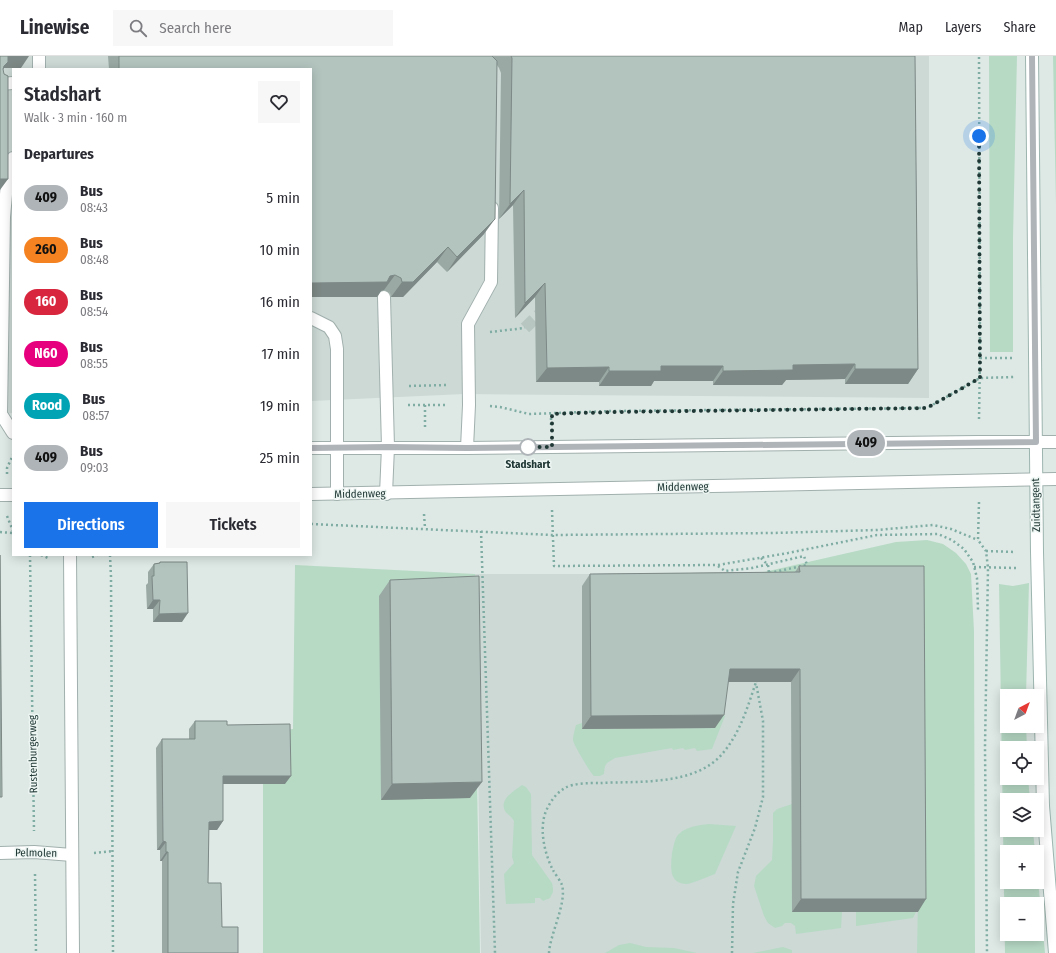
<!DOCTYPE html>
<html lang="en">
<head>
<meta charset="utf-8">
<style>
	:root { --surface:#fff; --page:#f7f7f7; --text:#2b2b33; --muted:#7c7c81; --line:#e1e1e2; --accent:#1a73e8 }
	body { margin:0; font-family:"Fira Sans Condensed",sans-serif; background:var(--page); color:var(--text); height:100vh; display:flex; flex-direction:column; font-size:15px; white-space:nowrap }
	* { box-sizing:border-box; margin:0 }
	p { font-size:13px; color:var(--muted) }
	.icon { flex:none; width:22px; height:22px; fill:none; stroke:currentColor; stroke-width:2; stroke-linecap:round; stroke-linejoin:round }
	.map { position:relative; flex:1; overflow:hidden }
	.sheet { position:absolute; left:12px; top:12px; width:300px; height:488px; display:flex; flex-direction:column; background:var(--surface); border-radius:0px; box-shadow:0 2px 10px #0003 }
	.sheet>* { flex:none }
	.badge { padding:0 8px; border-radius:13px; font-size:14px; line-height:26px }
	.needle { width:26px; rotate:41deg }
	.controls { position:absolute; left:1000px; top:633px; display:grid; gap:8px }
	.controls a { display:grid; place-items:center; width:44px; height:44px; border-radius:0px; background:var(--surface); box-shadow:0 2px 10px #0003; font-size:20px }
	.you { position:absolute; width:20px; height:20px; margin:-10px; border:3px solid #fff; border-radius:50%; background:#1a73e8; box-shadow:0 0 0 6px #1a73e833 }
	.map>.badge { position:absolute; translate:-50% -50%; box-shadow:0 0 0 2px #fff }
	h2 { padding:0 12px; font-size:15px; line-height:36px }
	.round { display:grid; place-items:center; flex:none; width:42px; height:42px; border-radius:0px; background:var(--page) }
	.summary { display:flex; align-items:center; justify-content:space-between; height:68px; padding:0 12px }
	h1 { font-size:19px; font-weight:600; line-height:30px }
	.button { display:flex; gap:8px; margin-top:auto; padding:8px 12px }
	.button a { flex:1; height:46px; border-radius:0px; background:var(--accent); color:#fff; font-size:16px; font-weight:600; line-height:46px; text-align:center }
	.button a+a { background:var(--page); color:var(--text) }
	ul { padding:0; list-style:none }
	li { display:flex; align-items:center; gap:12px; height:52px; padding:0 12px }
	li div { flex:1 }
	li b { display:block; font-size:15px }
	li em { font-style:normal }
	li .badge { min-width:44px; font-weight:700; text-align:center }
	header { display:flex; align-items:center; gap:24px; box-sizing:border-box; height:56px; padding:0 20px; background:var(--surface); border-bottom:1px solid var(--line) }
	header strong { font-size:19px }
	nav { display:flex; gap:22px; margin-inline-start:auto; font-size:14px }
	.search { width:280px; height:36px; background:var(--page); display:flex; align-items:center; gap:10px; box-sizing:border-box; padding:0 14px; border-radius:0px; color:var(--muted); font-size:15px }
	.map>svg:first-child { display:block }
</style>
</head>
<body>
<header>
<strong>Linewise</strong>
<div class="search"><svg class="icon" aria-label="search" viewBox="0 0 24 24"><circle cx="10" cy="10" r="6"/><path d="M15 15l6 6"/></svg>Search here</div>
<nav><a>Map</a><a>Layers</a><a>Share</a></nav>
</header>
<div class="map">
<svg width="1056" height="897" viewBox="0 0 1056 897">
	<rect width="100%" height="100%" fill="#dee9e5"/>
	<!-- built -->
	<path fill="#ccd9d5" d="M 0,0 L 929,0 L 929,342 L 464,338 L 311,345 L 311,13 L 13,13 L 13,357 L 1,358 Z
		M 475,518 L 755,518 L 923,520 L 921,897 L 481,897 Z"/>
	<!-- green -->
	<path fill="#b7dac5" fill-rule="evenodd" d="M 989,0 L 1017,0 L 1013,182 L 1013,296 L 990,296 Z
		M 1053,0 L 1056,0 L 1056,148 Z
		M 927,484 L 943,488 L 956,497 L 966,508 L 971,518 L 974,575 L 975,897 L 917,897 L 923,572 L 755,518 L 896,486 Z
		M 295,509 L 475,518 L 474,549 L 480,897 L 263,897 L 263,675 L 293,673 Z
		M 1029,527 L 1026,640 L 1007,640 L 1007,670 L 1026,670 L 1027,692 L 1007,692 L 1007,722 L 1028,722 L 1030,744 L 1007,744 L 1007,774 L 1033,774 L 1035,796 L 1007,796 L 1007,826 L 1037,826 L 1037,814 L 1045,897 L 1005,897 L 999,528 L 1013,530 ZM 1007,848 L 1037,848 L 1037,878 L 1007,878 Z
		M 717,653 L 725,660 L 712,693 L 697,695 L 695,692 L 685,694 L 683,692 L 673,694 L 672,692 L 615,702 C 606,708 605,706 604,718 L 600,720 L 594,720 C 591,718 573,688 573,684 C 573,680 575,673 576,669 L 582,667 L 583,673 L 714,672 Z
		M 522,729 L 526,731 L 531,738 L 532,799 L 552,827 L 553,832 L 553,836 L 550,842 L 543,845 L 540,842 L 535,842 L 535,847 L 506,848 L 504,818 L 514,807 L 512,801 L 514,765 C 512,761 507,758 505,755 C 499,743 514,735 522,729 Z
		M 792,748 L 792,856 L 842,856 L 841,872 L 796,878 L 795,870 L 791,867 L 785,867 L 782,870 L 775,872 L 768,867 L 764,860 L 754,830 L 756,820 L 772,804 L 773,785 L 773,757 L 777,753 Z
		M 709,768 L 736,770 L 715,818 C 709,820 692,828 686,828 C 668,827 671,810 672,797 C 673,793 674,786 676,782 C 682,771 699,769 709,768 Z
		M 856,856 L 916,856 L 913,862 L 856,870 Z
		M 630,887 L 646,891 L 674,892 L 697,897 L 605,897 L 619,889 Z
		M 783,891 L 792,894 L 792,897 L 753,897 Z"/>
	<g fill="none" stroke-linecap="round" stroke-linejoin="round">
		<!-- pedestrian-tunnel -->
		<path stroke="#b8c6c2" stroke-width="12" stroke-dasharray="12 6" stroke-linecap="butt" d="M 525,272 L 547,251"/>
		<defs>
			<path id="service" d="M 384,241 L 388,391 L 386,438
				M 311,262 L 329,271 L 335,280 L 337,293 L 337,438
				M 467,392 L 469,349 L 468,268 L 491,226 L 492,152"/>
			<path id="pedestrian" d="M 39,0 L 39,13
				M 0,28 L 13,27
				M 13,102 L 8,116 L 4,161 L 1,358 L 13,377"/>
			<path id="minor" d="M 0,439 L 13,439
				M 0,797 L 34,796 L 72,799"/>
			<path id="tertiary" d="M 311,392 L 467,392 L 978,386 L 1056,386
				M 311,438 L 1056,423
				M 70,499 L 73,897"/>
			<path id="secondary" d="M 1032,0 L 1037,496 L 1043,750 L 1055,897"/>
		</defs>
		<!-- service casing -->
		<use href="#service" stroke="#a1b0ad" stroke-width="14"/>
		<!-- pedestrian casing -->
		<use href="#pedestrian" stroke="#a1b0ad" stroke-width="14"/>
		<!-- minor casing -->
		<use href="#minor" stroke="#a1b0ad" stroke-width="14"/>
		<!-- tertiary casing -->
		<use href="#tertiary" stroke="#a1b0ad" stroke-width="14"/>
		<!-- secondary casing -->
		<use href="#secondary" stroke="#9db5af" stroke-width="14"/>
		<!-- path -->
		<path stroke="#7faca3" stroke-width="2.5" stroke-dasharray="2 3" stroke-linecap="butt" d="M 490,276 L 525,272
			M 980,302 L 1014,302
			M 409,330 L 448,329
			M 408,349 L 447,349
			M 490,350 L 500,351 L 529,358 L 612,355 L 927,352 L 980,322 L 1014,321
			M 979,363 L 980,302 L 979,0
			M 551,369 L 551,358
			M 425,371 L 425,349
			M 7,418 L 7,412 L 13,399
			M 979,446 L 978,484 L 986,495 L 988,512 L 985,691 L 987,897
			M 552,454 L 554,510 L 718,509 L 788,497 L 877,479 L 938,478 L 952,484 L 964,493 L 973,506 L 977,522 L 978,554
			M 424,458 L 425,472
			M 7,460 L 13,475
			M 311,468 L 552,479 L 773,477 L 877,474 L 933,469 L 951,473 L 978,484
			M 481,475 L 495,897
			M 0,476 L 13,477
			M 986,495 L 1016,496
			M 30,499 L 34,775
			M 41,499 L 48,502
			M 110,499 L 111,521 L 113,897
			M 92,501 L 97,499
			M 761,502 L 768,509 L 769,517
			M 718,510 L 725,515 L 752,512 L 804,500 L 807,509 L 769,517
			M 974,511 L 1016,512
			M 94,797 L 113,795
			M 35,818 L 36,897
			M 549,897 C 550,878 567,847 562,829 C 560,824 555,818 553,814 C 544,797 539,772 546,755 C 550,746 556,737 565,732 C 573,727 590,727 600,727 C 639,725 696,730 723,697 C 740,677 748,650 756,626
			M 732,897 L 733,848 L 738,816 L 755,772 L 763,741 L 763,665 L 756,627"/>
		<!-- service -->
		<use href="#service" stroke="#fff" stroke-width="12"/>
		<!-- pedestrian -->
		<use href="#pedestrian" stroke="#fff" stroke-width="12"/>
		<!-- minor -->
		<use href="#minor" stroke="#fff" stroke-width="12"/>
		<!-- tertiary -->
		<use href="#tertiary" stroke="#fff" stroke-width="12"/>
		<!-- secondary -->
		<use href="#secondary" stroke="#fff" stroke-width="12"/>
	</g>
	<!-- wall -->
	<path fill="#9aa9a4" d="M 108,0 L 915,0 L 918,313 L 908,328 L 845,328 L 845,323 L 786,324 L 782,329 L 713,329 L 713,325 L 654,325 L 651,330 L 599,330 L 599,326 L 536,326 L 535,241 L 515,262 L 513,149 L 499,163 L 501,17 L 499,12 L 497,9 L 484,178 L 447,216 L 437,206 L 403,241 L 391,241 L 390,237 L 384,234 L 381,235 L 377,241 L 311,13 L 109,13 Z
		M 160,506 L 182,566 L 153,566 L 153,553 L 147,553 L 146,529 L 148,527 L 148,516 L 154,508 L 159,507 Z
		M 799,510 L 918,856 L 792,856 L 791,626 L 728,626 L 715,672 L 582,673 L 582,530 L 590,518 L 795,516 Z
		M 390,524 L 470,742 L 381,744 L 379,540 Z
		M 195,665 L 227,669 L 285,728 L 223,728 L 223,765 L 217,774 L 209,774 L 208,827 L 222,871 L 238,897 L 162,897 L 162,805 L 160,805 L 160,794 L 157,794 L 156,692 L 162,683 L 189,683 L 189,673 Z"/>
	<!-- shaded-wall -->
	<path fill="#7d8986" d="M 6,0 L 29,0 L 21,12 L 4,12 L 0,18 Z
		M 0,123 L 8,123 L 0,134 Z
		M 524,134 L 513,149 L 499,163 L 510,148 Z
		M 495,163 L 484,178 L 447,216 L 457,201 Z
		M 448,191 L 437,206 L 403,241 L 391,241 L 402,226 Z
		M 395,219 L 384,234 L 381,235 L 377,241 L 311,241 L 311,227 L 390,220 Z
		M 545,227 L 535,241 L 515,262 L 525,247 Z
		M 855,308 L 845,323 L 786,324 L 782,329 L 713,329 L 723,315 L 793,309 Z
		M 661,310 L 723,310 L 713,325 L 654,325 L 651,330 L 599,330 L 609,315 Z
		M 609,311 L 599,326 L 536,326 L 547,312 Z
		M 855,313 L 918,313 L 908,328 L 845,328 Z
		M 153,544 L 160,544 L 153,553 L 147,553 Z
		M 188,557 L 182,566 L 153,566 L 159,558 Z
		M 730,613 L 800,613 L 791,626 L 721,626 Z
		M 724,659 L 715,672 L 582,673 L 591,660 Z
		M 223,720 L 291,720 L 285,728 L 217,728 Z
		M 482,726 L 470,742 L 381,744 L 392,728 Z
		M 223,765 L 217,774 L 203,774 L 209,766 Z
		M 163,785 L 166,786 L 160,794 L 157,794 Z
		M 166,796 L 168,796 L 162,805 L 160,805 Z
		M 801,843 L 926,843 L 918,856 L 792,856 Z"/>
	<!-- building -->
	<path fill="#b3c4bf" stroke="#7d8986" d="M 0,0 L 8,0 L 8,6 L 4,10 L 3,13 L 4,18 L 8,20 L 8,123 L 0,123 Z
		M 119,0 L 492,0 L 497,5 L 495,163 L 457,201 L 448,191 L 413,226 L 402,226 L 401,222 L 395,219 L 390,220 L 387,226 L 311,227 L 311,13 L 119,13 Z
		M 511,0 L 915,0 L 918,313 L 855,313 L 855,308 L 793,309 L 793,314 L 723,315 L 723,310 L 661,310 L 661,315 L 609,315 L 609,311 L 547,312 L 545,227 L 525,247 L 524,134 L 510,148 L 512,2 Z
		M 0,499 L 2,741 L 0,741 Z
		M 160,506 L 187,506 L 188,557 L 159,558 L 160,544 L 153,544 L 152,520 L 154,520 L 154,508 L 160,507 Z
		M 799,510 L 924,510 L 926,843 L 801,843 L 800,613 L 730,613 L 724,659 L 591,660 L 590,518 L 800,516 Z
		M 479,520 L 482,726 L 392,728 L 390,524 Z
		M 195,665 L 227,665 L 227,669 L 290,668 L 291,720 L 223,720 L 223,765 L 209,766 L 208,827 L 221,827 L 222,871 L 238,871 L 238,897 L 168,897 L 168,796 L 166,796 L 166,786 L 163,785 L 162,683 L 195,683 Z"/>
	<g fill="none" stroke-linecap="round" stroke-linejoin="round">
		<defs>
			<path id="line" d="M 311,392 L 388,391 L 467,392 L 1036,386 L 1032,0"/>
		</defs>
		<!-- line casing -->
		<use href="#line" stroke="#fff" stroke-width="9"/>
		<!-- line -->
		<use href="#line" stroke="#afb4b9" stroke-width="6"/>
		<!-- walk -->
		<path stroke="#203835" stroke-width="4" stroke-dasharray="0 7.2" d="M 528,391 L 523,391 L 552,391 L 552,358 L 612,356 L 927,352 L 980,322 L 979,80"/>
	</g>
	<!-- markers -->
	<circle fill="#fff" stroke="#afb4b9" stroke-width="2" cx="528" cy="391" r="8"/>
	<g text-anchor="middle" dominant-baseline="central" stroke-width="3" stroke-linejoin="round" paint-order="stroke">
		<!-- stop labels -->
		<g font-size="11" font-weight="bold" fill="#203835" stroke="#eef6f3">
			<text x="528" y="408">Stadshart</text>
		</g>
		<!-- street labels -->
		<g font-size="11" fill="#203835" stroke="#eef6f3">
			<text transform="translate(683 431) rotate(-1)">Middenweg</text>
			<text transform="translate(360 438) rotate(-1)">Middenweg</text>
			<text transform="translate(1036 449) rotate(-91)">Zuidtangent</text>
			<text transform="translate(33 698) rotate(-91)">Rustenburgerweg</text>
			<text transform="translate(36 797) rotate(1)">Pelmolen</text>
		</g>
	</g>
</svg>
<div class="controls">
<a><svg class="needle" viewBox="-14 -14 28 28"><path d="M0-13l5 13h-10z" fill="#e53935"/><path d="M0 13l5-13h-10z" fill="#7c7c81"/></svg></a>
<a><svg class="icon" aria-label="locate" viewBox="0 0 24 24"><circle cx="12" cy="12" r="6"/><path d="M12 2v4M12 18v4M2 12h4M18 12h4"/></svg></a>
<a><svg class="icon" aria-label="layers" viewBox="0 0 24 24"><path d="M12 4l9 5-9 5-9-5zM3 14l9 5 9-5"/></svg></a>
<a>+</a>
<a>−</a>
</div>
<div class="you" style="left:979px;top:80px"></div>
<b class="badge" style="left:866px;top:387px;background:#afb4b9;color:#111">409</b>
<section class="sheet">
<div class="summary"><div><h1>Stadshart</h1><p>Walk · 3 min · 160 m</p></div><a class="round"><svg class="icon" aria-label="heart" viewBox="0 0 24 24"><path d="M12 20l-8-8c-3-5 5-10 8-4 3-6 11-1 8 4z"/></svg></a></div>
<h2>Departures</h2>
<ul>
<li><span class="badge" style="background:#afb4b9;color:#111">409</span><div><b>Bus</b><p>08:43</p></div><em>5 min</em></li>
<li><span class="badge" style="background:#f58220;color:#111">260</span><div><b>Bus</b><p>08:48</p></div><em>10 min</em></li>
<li><span class="badge" style="background:#d7263d;color:#fff">160</span><div><b>Bus</b><p>08:54</p></div><em>16 min</em></li>
<li><span class="badge" style="background:#e6007e;color:#fff">N60</span><div><b>Bus</b><p>08:55</p></div><em>17 min</em></li>
<li><span class="badge" style="background:#00a3b4;color:#fff">Rood</span><div><b>Bus</b><p>08:57</p></div><em>19 min</em></li>
<li><span class="badge" style="background:#afb4b9;color:#111">409</span><div><b>Bus</b><p>09:03</p></div><em>25 min</em></li>
</ul>
<div class="button"><a>Directions</a><a>Tickets</a></div>
</section>
</div>
</body>
</html>
